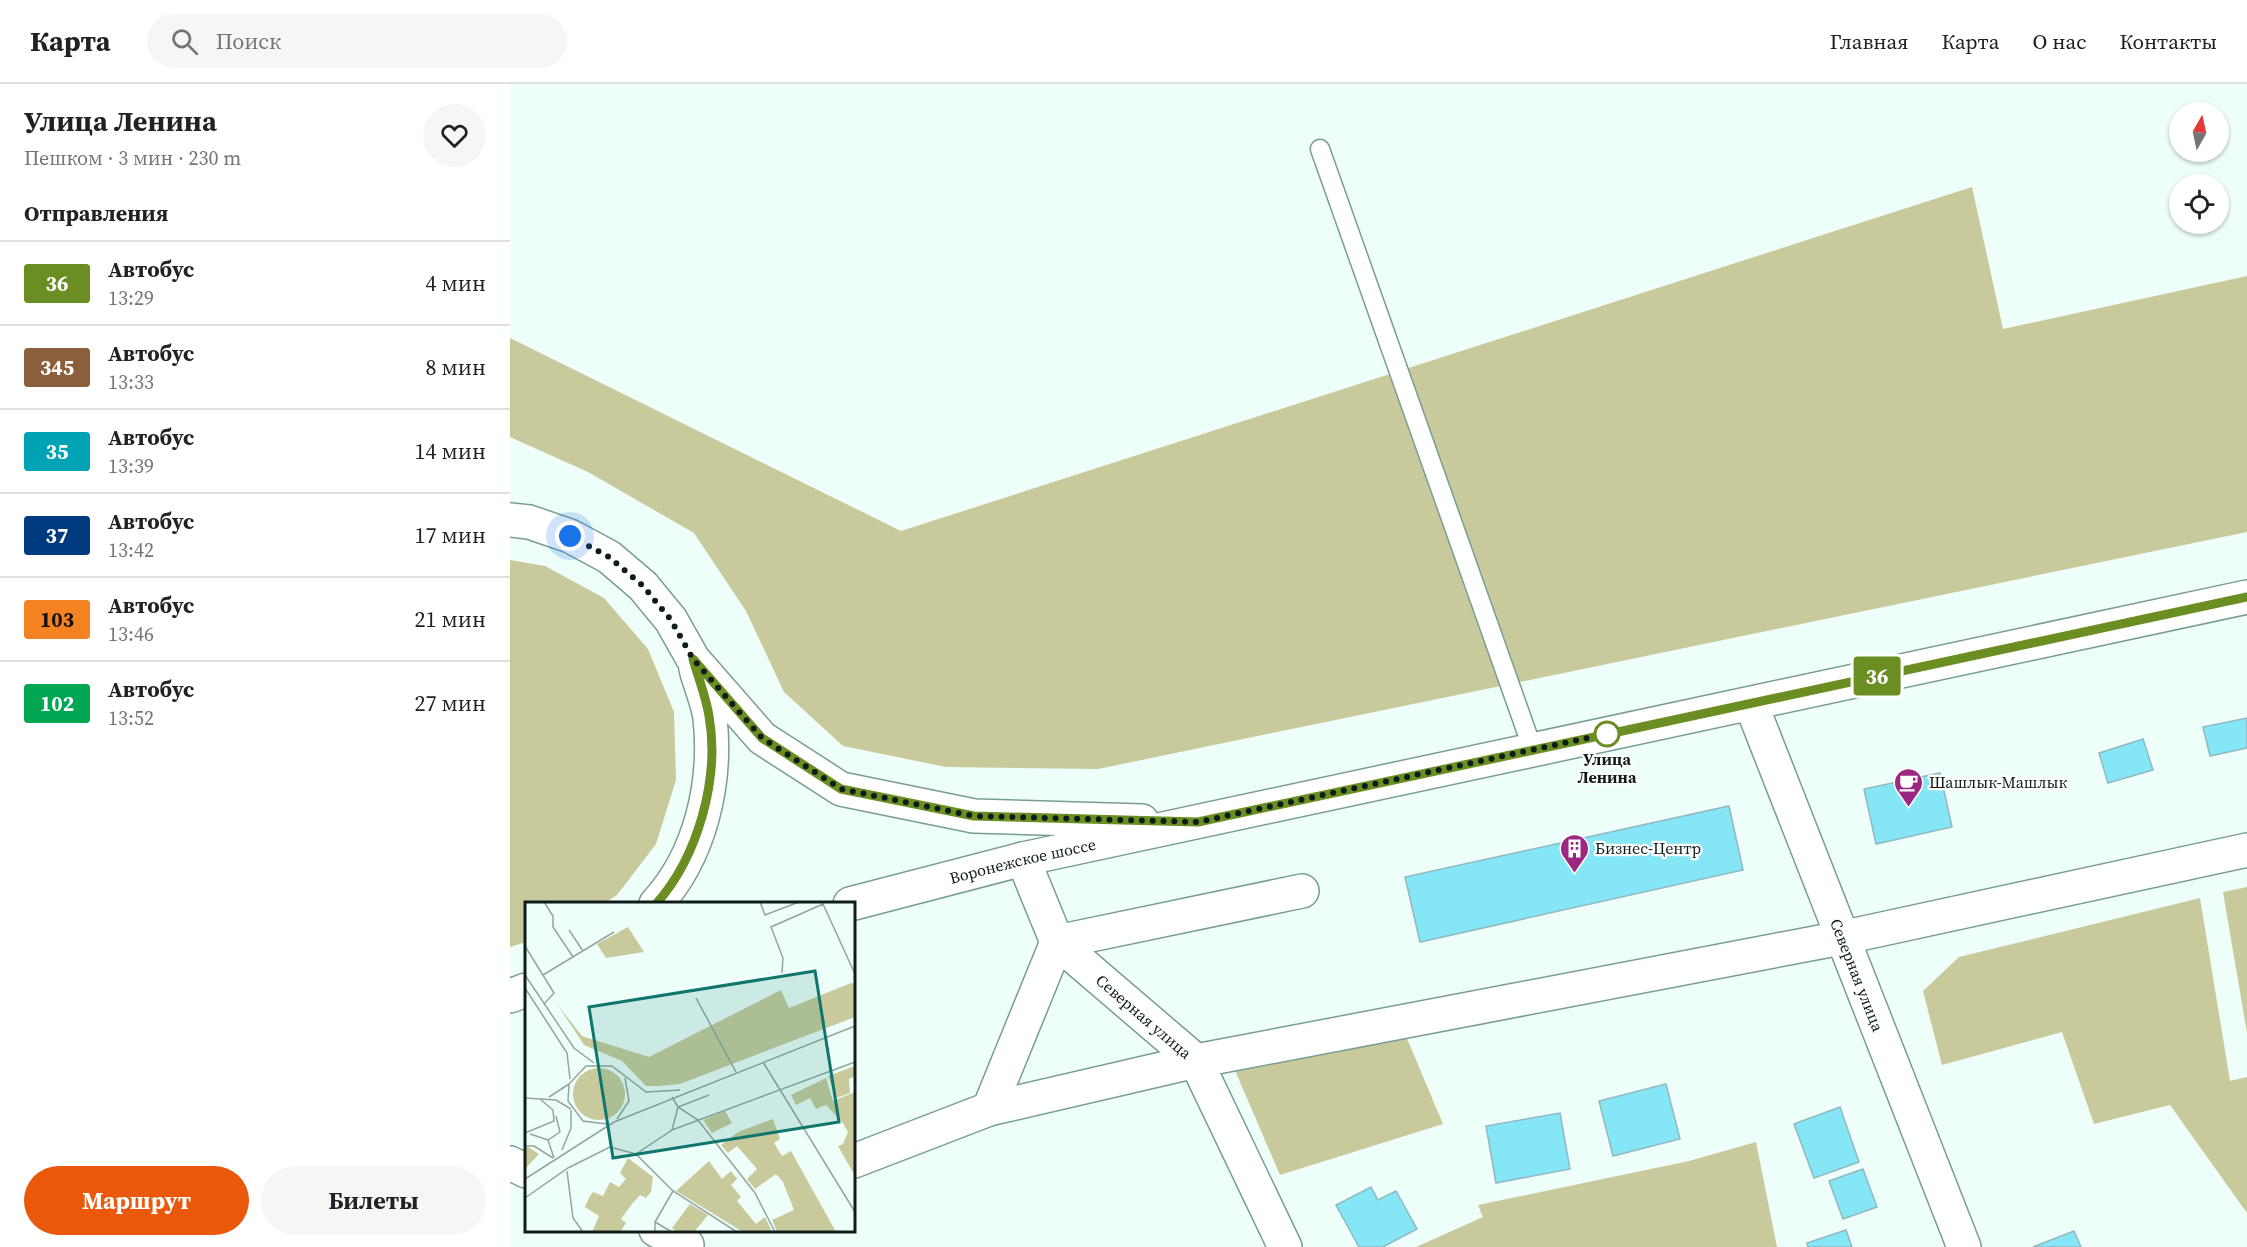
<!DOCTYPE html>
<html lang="ru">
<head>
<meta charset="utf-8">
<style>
	:root { --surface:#fff; --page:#f6f6f6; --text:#202124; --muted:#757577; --line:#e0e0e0; --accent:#ea580c }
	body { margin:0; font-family:"Source Serif 4",serif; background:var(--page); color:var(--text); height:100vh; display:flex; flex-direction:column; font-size:22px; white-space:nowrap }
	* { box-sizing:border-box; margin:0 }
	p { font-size:20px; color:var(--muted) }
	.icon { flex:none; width:33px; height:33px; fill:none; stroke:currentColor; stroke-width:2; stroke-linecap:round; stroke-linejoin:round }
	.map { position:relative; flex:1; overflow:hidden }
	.drawer { display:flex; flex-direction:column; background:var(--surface); width:510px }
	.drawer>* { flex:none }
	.badge { padding:0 12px; border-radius:4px; font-size:21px; line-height:39px }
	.needle { width:39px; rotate:9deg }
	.tools { position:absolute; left:1659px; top:18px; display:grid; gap:12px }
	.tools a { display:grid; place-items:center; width:60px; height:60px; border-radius:50%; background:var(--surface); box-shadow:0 2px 4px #0004; font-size:30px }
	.you { position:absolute; width:30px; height:30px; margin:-15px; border:4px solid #fff; border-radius:50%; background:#1a73e8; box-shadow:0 0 0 9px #1a73e833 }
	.map>.badge { position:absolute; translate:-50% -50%; box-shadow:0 0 0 3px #fff }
	h2 { padding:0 24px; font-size:22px; line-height:54px }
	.round { display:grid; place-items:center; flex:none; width:63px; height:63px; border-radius:32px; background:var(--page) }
	.head { display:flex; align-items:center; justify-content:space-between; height:102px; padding:0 24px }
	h1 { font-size:28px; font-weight:700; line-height:45px }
	.action { display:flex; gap:12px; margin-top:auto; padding:12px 24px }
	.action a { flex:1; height:69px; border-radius:36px; background:var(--accent); color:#fff; font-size:24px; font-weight:700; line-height:69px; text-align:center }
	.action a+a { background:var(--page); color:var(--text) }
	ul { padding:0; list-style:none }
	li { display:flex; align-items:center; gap:18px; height:84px; padding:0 24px; border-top:2px solid var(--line) }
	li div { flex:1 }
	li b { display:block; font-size:22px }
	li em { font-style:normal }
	li .badge { min-width:66px; font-weight:700; text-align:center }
	header { display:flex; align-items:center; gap:36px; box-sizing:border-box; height:84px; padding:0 30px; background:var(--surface); border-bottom:2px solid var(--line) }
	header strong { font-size:28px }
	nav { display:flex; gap:33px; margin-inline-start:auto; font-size:21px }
	.search { width:420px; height:54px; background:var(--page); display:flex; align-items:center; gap:15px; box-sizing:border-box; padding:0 21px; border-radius:33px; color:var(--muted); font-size:22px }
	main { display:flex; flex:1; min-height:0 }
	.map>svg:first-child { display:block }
</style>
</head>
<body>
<header>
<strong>Карта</strong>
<div class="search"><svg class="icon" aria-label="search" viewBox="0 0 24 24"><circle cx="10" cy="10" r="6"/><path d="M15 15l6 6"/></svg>Поиск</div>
<nav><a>Главная</a><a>Карта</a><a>О нас</a><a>Контакты</a></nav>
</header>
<main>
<section class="drawer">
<div class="head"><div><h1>Улица Ленина</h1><p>Пешком · 3 мин · 230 m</p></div><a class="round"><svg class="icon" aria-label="heart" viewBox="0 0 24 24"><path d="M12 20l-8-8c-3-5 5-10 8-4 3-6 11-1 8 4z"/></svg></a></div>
<h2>Отправления</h2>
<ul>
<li><span class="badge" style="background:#6b8e23;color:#fff">36</span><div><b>Автобус</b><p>13:29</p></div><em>4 мин</em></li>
<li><span class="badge" style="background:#8b5e3c;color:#fff">345</span><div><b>Автобус</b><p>13:33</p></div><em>8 мин</em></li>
<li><span class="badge" style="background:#00a3b4;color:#fff">35</span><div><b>Автобус</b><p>13:39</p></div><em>14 мин</em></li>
<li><span class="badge" style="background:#003b80;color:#fff">37</span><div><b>Автобус</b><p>13:42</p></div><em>17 мин</em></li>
<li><span class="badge" style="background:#f58220;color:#111">103</span><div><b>Автобус</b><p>13:46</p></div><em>21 мин</em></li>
<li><span class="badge" style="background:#00a651;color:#fff">102</span><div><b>Автобус</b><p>13:52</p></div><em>27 мин</em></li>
</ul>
<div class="action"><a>Маршрут</a><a>Билеты</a></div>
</section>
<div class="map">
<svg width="1737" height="1163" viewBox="0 0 1737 1163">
	<rect width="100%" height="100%" fill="#eefef9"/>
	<!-- green -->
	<path fill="#c8ca9b" d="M 1462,103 L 1493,245 L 1737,192 L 1737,448 L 588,685 L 436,683 L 333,662 L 274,608 L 236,527 L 184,449 L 78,388 L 0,353 L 0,254 L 391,447 Z
		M 0,476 L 35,482 L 94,514 L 138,565 L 164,628 L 166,696 L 146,760 L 107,811 L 95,819 L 16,820 L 16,858 L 0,863 Z
		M 1737,803 L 1737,949 L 1713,808 Z
		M 1690,814 L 1720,997 L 1737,993 L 1737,1129 L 1660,1021 L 1584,1040 L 1552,948 L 1432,981 L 1413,907 L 1449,873 Z
		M 893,945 L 933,1040 L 770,1091 L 724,984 Z
		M 1246,1058 L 1267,1163 L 906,1163 L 973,1133 L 968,1121 L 1179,1077 Z"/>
	<!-- building -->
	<path fill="#85e6f5" stroke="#90b9c0" stroke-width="1.5" d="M 1737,634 L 1737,664 L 1700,672 L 1693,643 Z
		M 1633,655 L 1643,686 L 1598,699 L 1589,669 Z
		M 1430,689 L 1442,743 L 1366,760 L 1354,705 Z
		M 1219,722 L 1233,786 L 910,858 L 895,793 Z
		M 1156,1000 L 1170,1055 L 1103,1072 L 1089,1017 Z
		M 1330,1023 L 1349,1078 L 1304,1094 L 1284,1040 Z
		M 1050,1029 L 1060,1085 L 986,1099 L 976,1042 Z
		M 1353,1085 L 1367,1123 L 1333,1135 L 1319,1097 Z
		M 861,1103 L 868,1116 L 886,1107 L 907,1145 L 873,1163 L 849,1163 L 826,1121 Z
		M 1336,1146 L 1342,1163 L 1298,1163 L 1297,1159 Z
		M 1564,1147 L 1571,1163 L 1523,1163 Z"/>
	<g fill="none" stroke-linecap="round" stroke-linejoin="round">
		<defs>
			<path id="service" d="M 810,65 L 1023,666"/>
			<g id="minor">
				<path id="s1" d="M 1241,620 L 1454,1163"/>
				<path id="s2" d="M 513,775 L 547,858 L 686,977 L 775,1163"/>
				<path d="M 479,1025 L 686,977 L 1331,854 L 1737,766"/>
				<path d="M 344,1077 L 479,1025 L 547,858 L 792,807"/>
				<path d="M 0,1079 L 16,1087"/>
				<path d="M 146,1146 L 177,1161"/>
			</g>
			<g id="secondary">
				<path d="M 0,436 L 19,438 L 60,452 L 99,473 L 133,502 L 161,536 L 183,575 L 252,654 L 331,705 L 464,732 L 632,737"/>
				<path d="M 146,820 C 191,771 207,698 200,634 C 198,618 190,601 186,585"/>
				<path id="s3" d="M 340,820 L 513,775 L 1737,513"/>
				<path d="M 0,912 L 16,906"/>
			</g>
		</defs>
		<!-- service casing -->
		<use href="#service" stroke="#789e93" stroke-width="21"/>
		<!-- minor casing -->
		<use href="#minor" stroke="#789e93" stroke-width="36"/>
		<!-- secondary casing -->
		<use href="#secondary" stroke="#789e93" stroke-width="36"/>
		<!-- service -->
		<use href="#service" stroke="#fff" stroke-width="18"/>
		<!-- minor -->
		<use href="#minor" stroke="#fff" stroke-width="33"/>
		<!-- secondary -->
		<use href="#secondary" stroke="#fff" stroke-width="33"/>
	</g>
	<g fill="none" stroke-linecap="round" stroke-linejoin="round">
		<defs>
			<path id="line" d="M 146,820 C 188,773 210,694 199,632 C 196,613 188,593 183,575 L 252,654 L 331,705 L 464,732 L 688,738 L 1737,513"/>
		</defs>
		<!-- line casing -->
		<use href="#line" stroke="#fff" stroke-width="14"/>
		<!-- line -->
		<use href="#line" stroke="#6b8e23" stroke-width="9"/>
		<!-- walk -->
		<path stroke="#0e1d19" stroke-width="6" stroke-dasharray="0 10.8" d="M 60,452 L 99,473 L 133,502 L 161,536 L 183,575 L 252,654 L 331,705 L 464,732 L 688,738 L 1105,648 L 1097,650"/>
	</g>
	<!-- icons -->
	<defs>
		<symbol id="cafe-pin" viewBox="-11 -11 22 30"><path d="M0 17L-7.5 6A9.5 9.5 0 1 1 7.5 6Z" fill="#9c2782" stroke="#fff"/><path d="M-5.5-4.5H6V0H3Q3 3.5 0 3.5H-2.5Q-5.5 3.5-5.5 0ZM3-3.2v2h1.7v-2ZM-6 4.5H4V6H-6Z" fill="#fff"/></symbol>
		<symbol id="building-pin" viewBox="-11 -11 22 30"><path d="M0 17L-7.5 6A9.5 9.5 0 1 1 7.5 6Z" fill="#9c2782" stroke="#fff"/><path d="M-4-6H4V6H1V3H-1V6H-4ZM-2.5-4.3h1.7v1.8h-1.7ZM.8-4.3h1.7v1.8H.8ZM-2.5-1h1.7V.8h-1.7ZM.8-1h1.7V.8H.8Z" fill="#fff"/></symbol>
	</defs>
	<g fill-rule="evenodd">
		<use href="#cafe-pin" x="1382" y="682" width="33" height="45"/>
		<use href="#building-pin" x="1048" y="748" width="33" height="45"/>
	</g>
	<!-- markers -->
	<circle fill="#fff" stroke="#6b8e23" stroke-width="3" cx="1097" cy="650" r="12"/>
	<g text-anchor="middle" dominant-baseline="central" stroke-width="4.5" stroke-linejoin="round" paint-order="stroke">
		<!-- stop labels -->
		<g font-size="16" font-weight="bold" fill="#0e1d19" stroke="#fff">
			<text x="1097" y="675">Улица<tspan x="1097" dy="18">Ленина</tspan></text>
		</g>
		<!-- poi labels -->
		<g font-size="16" fill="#0e1d19" stroke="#fff" text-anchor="start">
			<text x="1419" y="698">Шашлык-Машлык</text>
			<text x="1085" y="764">Бизнес-Центр</text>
		</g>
		<!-- street labels -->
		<g font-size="16" fill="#0e1d19" stroke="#fff">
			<text stroke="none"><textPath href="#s3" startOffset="178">Воронежское шоссе</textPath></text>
			<text stroke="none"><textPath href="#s1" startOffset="291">Северная улица</textPath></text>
			<text stroke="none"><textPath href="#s2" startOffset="204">Северная улица</textPath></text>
		</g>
	</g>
	<!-- overview -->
	<g transform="translate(15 818)">
		<rect width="330" height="330" fill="#eefef9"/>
		<path d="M 103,25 L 119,50 L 81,56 L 72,42 ZM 326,81 L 330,82 L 330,115 L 155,182 L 135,184 L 121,184 L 97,159 L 59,143 L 32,102 L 57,134 L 124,155 L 256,88 L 264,106 ZM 330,164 L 330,174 L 324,177 L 325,191 L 311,196 L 303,174 ZM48 192a26 26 0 1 1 52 0a26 26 0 1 1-52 0ZM 301,176 L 308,199 L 330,190 L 330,274 L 313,244 L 318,242 L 323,230 L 317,220 L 301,203 L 291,207 L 285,196 L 271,203 L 266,193 ZM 200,209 L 207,221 L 187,231 L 178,218 ZM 248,217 L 255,237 L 249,241 L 257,254 L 266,249 L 311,330 L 252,330 L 247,318 L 269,308 L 258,280 L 251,272 L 230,287 L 222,277 L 232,267 L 212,244 L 203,251 L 196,243 L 213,230 ZM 3,245 L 14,252 L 0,267 L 0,247 ZM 103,256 L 128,275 L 126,290 L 121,296 L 115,293 L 107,302 L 96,317 L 101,321 L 95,330 L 67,330 L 74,314 L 60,305 L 65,294 L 68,290 L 78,294 L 85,280 L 94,285 L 101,277 L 95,271 ZM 184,259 L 197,277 L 206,269 L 212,277 L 206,283 L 216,295 L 212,299 L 231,322 L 240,315 L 247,330 L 218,330 L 151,289 ZM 165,302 L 183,313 L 169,330 L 153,330 L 147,326 Z" fill="#c8ca9b"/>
		<path fill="none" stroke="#94a49f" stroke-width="1.5" d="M 19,0 L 28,14 L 28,25 L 48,55M 235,0 L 240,13 L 274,0M 44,28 L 58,49M 0,44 L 29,91 L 19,102M 257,71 L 258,56 L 246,25 L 298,2 L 330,72M 0,73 L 49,146 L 69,161M 18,73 L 89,30M 0,86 L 42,151 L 45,177M 171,96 L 211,170M 238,160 L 330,310M 184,193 L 153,205 L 147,228 L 111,252 L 148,289 L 212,330M 24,195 L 44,182M 147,195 L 153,205 L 173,218 L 230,291 L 250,330M 0,196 L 31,198 L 46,207M 92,217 L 104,199 L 100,176M 82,222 L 58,219 L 43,199 L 44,182 L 61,164 L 87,164 L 121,190 L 155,188M 147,228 L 330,160M 0,231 L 29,219 L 28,208 L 15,197M 5,232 L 23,238M 0,244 L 9,244 L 28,256M 37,248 L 46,226 L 46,208M 29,256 L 23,238 L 35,230 L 31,214M 42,269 L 48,316 L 58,330M 0,277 L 89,220 L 330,124M 0,296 L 43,266 L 85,245 L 111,252M 130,320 L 147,330M 130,330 L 130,320 L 148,289"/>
		<path fill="#0f766e" fill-opacity="0.15" stroke="#0f766e" stroke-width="3" d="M 290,69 L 314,220 L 88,256 L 64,105 Z"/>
		<rect width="330" height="330" fill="none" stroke="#0e1d19" stroke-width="3"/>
	</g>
</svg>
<div class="tools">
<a><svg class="needle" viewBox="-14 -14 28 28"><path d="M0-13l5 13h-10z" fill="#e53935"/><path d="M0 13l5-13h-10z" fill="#757577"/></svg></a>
<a><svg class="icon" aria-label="locate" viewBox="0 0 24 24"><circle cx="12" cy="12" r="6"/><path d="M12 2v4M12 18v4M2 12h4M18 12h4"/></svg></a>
</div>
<div class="you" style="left:60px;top:452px"></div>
<b class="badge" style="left:1367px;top:592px;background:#6b8e23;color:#fff">36</b>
</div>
</main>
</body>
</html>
